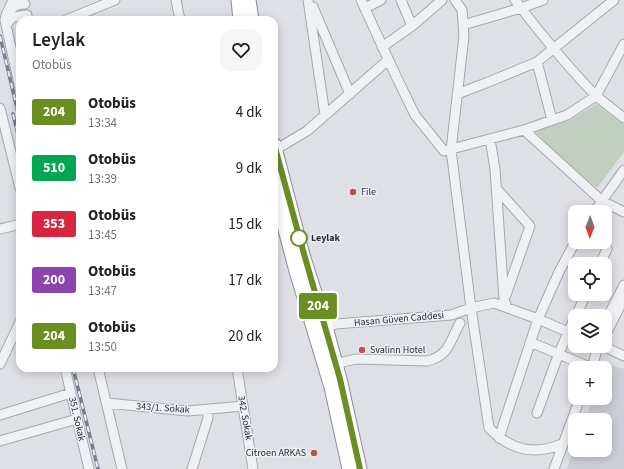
<!DOCTYPE html>
<html lang="tr">
<head>
<meta charset="utf-8">
<style>
	:root { --surface:#fff; --page:#f6f6f6; --text:#222; --muted:#767676 }
	body { margin:0; font-family:"Source Sans 3",sans-serif; background:var(--page); color:var(--text); height:100vh; display:flex; flex-direction:column; font-size:15px; white-space:nowrap }
	* { box-sizing:border-box; margin:0 }
	p { font-size:13px; color:var(--muted) }
	.icon { flex:none; width:22px; height:22px; fill:none; stroke:currentColor; stroke-width:2; stroke-linecap:round; stroke-linejoin:round }
	.map { position:relative; flex:1; overflow:hidden }
	.panel { position:absolute; left:16px; top:16px; width:262px; height:356px; display:flex; flex-direction:column; background:var(--surface); border-radius:12px; box-shadow:0 2px 10px #0003 }
	.panel>* { flex:none }
	.badge { padding:0 8px; border-radius:3px; font-size:14px; line-height:26px }
	.needle { width:26px; rotate:181deg }
	.buttons { position:absolute; left:568px; top:205px; display:grid; gap:8px }
	.buttons a { display:grid; place-items:center; width:44px; height:44px; border-radius:8px; background:var(--surface); box-shadow:0 2px 10px #0003; font-size:20px }
	.map>.badge { position:absolute; translate:-50% -50%; box-shadow:0 0 0 2px #fff }
	.round { display:grid; place-items:center; flex:none; width:42px; height:42px; border-radius:12px; background:var(--page) }
	.headline { display:flex; align-items:center; justify-content:space-between; height:68px; padding:0 16px }
	h1 { font-size:19px; font-weight:600; line-height:30px }
	ul { padding:0; list-style:none }
	li { display:flex; align-items:center; gap:12px; height:56px; padding:0 16px }
	li div { flex:1 }
	li b { display:block; font-size:15px }
	li em { font-style:normal }
	li .badge { min-width:44px; font-weight:700; text-align:center }
	.map>svg:first-child { display:block }
</style>
</head>
<body>
<div class="map">
<svg width="624" height="469" viewBox="0 0 624 469">
	<rect width="100%" height="100%" fill="#dee0e5"/>
	<!-- built -->
	<path fill="#cccfd6" d="M 605,363 L 624,369 L 624,469 L 567,469 L 575,446 L 575,450 L 605,450 L 605,420 L 585,420 L 593,398 L 605,398 L 605,368 L 604,368 Z"/>
	<!-- green -->
	<path fill="#c2cec0" d="M 596,104 L 624,125 L 624,152 L 597,188 L 559,156 L 534,131 L 570,120 Z"/>
	<g fill="none" stroke-linecap="round" stroke-linejoin="round">
		<defs>
			<path id="minor" d="M 13,0 L 6,15 L 5,20 L 20,89
				M 176,0 L 180,20
				M 308,0 L 325,115
				M 361,0 L 396,76 L 415,115 L 444,151 L 524,130 L 567,115 L 596,96 L 624,118
				M 401,0 L 412,26 L 442,0
				M 455,0 L 462,10 L 464,36 L 451,150 L 471,308 L 489,428 C 511,450 533,456 562,444
				M 543,0 L 521,8 C 545,39 569,68 596,96 L 624,44
				M 313,7 L 350,94
				M 365,8 L 381,0
				M 8,12 C 14,6 17,4 25,4
				M 66,20 L 115,0
				M 6,25 L 13,17 L 27,15
				M 463,25 L 521,8 L 515,0
				M 382,47 L 412,26
				M 537,62 L 552,120
				M 457,94 L 486,83 L 537,62 L 614,0
				M 0,108 L 20,188
				M 524,130 L 602,201 L 624,212
				M 490,139 L 495,169 L 504,299 L 507,308
				M 275,150 L 307,131 L 388,60
				M 496,188 L 530,226 L 506,295
				M 594,212 L 624,170
				M 0,229 L 17,225
				M 600,264 L 607,249
				M 576,316 L 586,294
				M 605,322 L 624,285
				M 326,327 L 336,324 L 451,315 L 471,308 L 494,303 L 538,319 L 575,335
				M 605,336 L 624,298
				M 530,342 L 592,368
				M 603,346 L 624,356
				M 0,364 L 20,322
				M 335,364 L 356,359 L 427,361 C 449,356 450,341 460,323
				M 65,368 L 89,469
				M 98,368 L 122,469
				M 237,368 L 253,469
				M 592,368 L 598,346
				M 107,403 L 188,411 L 243,406
				M 537,413 L 559,353 L 575,317
				M 0,415 L 71,393
				M 499,438 L 538,319 L 559,272 L 575,242
				M 0,441 L 77,419
				M 192,469 L 208,418 L 208,409
				M 554,469 L 580,398"/>
			<path id="highway" d="M 238,0 L 240,20
				M 249,0 L 252,20
				M 274,144 L 303,255 L 326,327 L 340,379 L 360,469
				M 274,188 L 296,271 L 331,387 L 349,469"/>
		</defs>
		<!-- minor casing -->
		<use href="#minor" stroke="#a4a7ae" stroke-width="11"/>
		<!-- highway casing -->
		<use href="#highway" stroke="#878c9a" stroke-width="15"/>
		<!-- minor -->
		<use href="#minor" stroke="#f0f1f4" stroke-width="9"/>
		<!-- highway -->
		<use href="#highway" stroke="#fff" stroke-width="13"/>
		<defs>
			<path id="rail" d="M 0,36 L 20,121
				M 13,114 L 20,142
				M 73,368 L 98,469"/>
		</defs>
		<!-- rail casing -->
		<use href="#rail" stroke="#797e8d" stroke-width="3.5"/>
		<!-- rail -->
		<use href="#rail" stroke="#edeff3" stroke-width="2" stroke-dasharray="6" stroke-linecap="butt"/>
	</g>
	<g fill="none" stroke-linecap="round" stroke-linejoin="round">
		<defs>
			<path id="line" d="M 274,144 L 304,254 L 340,379 L 360,469"/>
		</defs>
		<!-- line casing -->
		<use href="#line" stroke="#fff" stroke-width="9"/>
		<!-- line -->
		<use href="#line" stroke="#6b8e23" stroke-width="6"/>
	</g>
	<!-- markers -->
	<g fill="#be4f53" stroke="#edeff3" stroke-width="1.5">
		<circle cx="353" cy="192" r="4"/>
		<circle cx="362" cy="350" r="4"/>
		<circle cx="314" cy="453" r="4"/>
	</g>
	<circle fill="#fff" stroke="#6b8e23" stroke-width="2" cx="299" cy="238" r="8"/>
	<g text-anchor="middle" dominant-baseline="central" stroke-width="3" stroke-linejoin="round" paint-order="stroke">
		<!-- poi labels -->
		<g font-size="10" fill="#292d3a" stroke="#edeff3" text-anchor="start">
			<text x="361" y="192">File</text>
			<text x="370" y="350">Svalinn Hotel</text>
			<text x="306" y="453" text-anchor="end">Citroen ARKAS</text>
		</g>
		<!-- stop labels -->
		<g font-size="10" font-weight="bold" fill="#292d3a" stroke="#edeff3" text-anchor="start">
			<text x="311" y="238">Leylak</text>
		</g>
		<!-- street labels -->
		<g font-size="10" fill="#292d3a" stroke="#edeff3">
			<text transform="translate(399 319) rotate(-5)">Hasan Güven Caddesi</text>
			<text transform="translate(163 408) rotate(4)">343/1. Sokak</text>
			<text transform="translate(245 418) rotate(80)">342. Sokak</text>
			<text transform="translate(77 419) rotate(77)">351. Sokak</text>
		</g>
	</g>
</svg>
<div class="buttons">
<a><svg class="needle" viewBox="-14 -14 28 28"><path d="M0-13l5 13h-10z" fill="#e53935"/><path d="M0 13l5-13h-10z" fill="#767676"/></svg></a>
<a><svg class="icon" aria-label="locate" viewBox="0 0 24 24"><circle cx="12" cy="12" r="6"/><path d="M12 2v4M12 18v4M2 12h4M18 12h4"/></svg></a>
<a><svg class="icon" aria-label="layers" viewBox="0 0 24 24"><path d="M12 4l9 5-9 5-9-5zM3 14l9 5 9-5"/></svg></a>
<a>+</a>
<a>−</a>
</div>
<b class="badge" style="left:318px;top:306px;background:#6b8e23;color:#fff">204</b>
<section class="panel">
<div class="headline"><div><h1>Leylak</h1><p>Otobüs</p></div><a class="round"><svg class="icon" aria-label="heart" viewBox="0 0 24 24"><path d="M12 20l-8-8c-3-5 5-10 8-4 3-6 11-1 8 4z"/></svg></a></div>
<ul>
<li><span class="badge" style="background:#6b8e23;color:#fff">204</span><div><b>Otobüs</b><p>13:34</p></div><em>4 dk</em></li>
<li><span class="badge" style="background:#00a651;color:#fff">510</span><div><b>Otobüs</b><p>13:39</p></div><em>9 dk</em></li>
<li><span class="badge" style="background:#d7263d;color:#fff">353</span><div><b>Otobüs</b><p>13:45</p></div><em>15 dk</em></li>
<li><span class="badge" style="background:#8e44ad;color:#fff">200</span><div><b>Otobüs</b><p>13:47</p></div><em>17 dk</em></li>
<li><span class="badge" style="background:#6b8e23;color:#fff">204</span><div><b>Otobüs</b><p>13:50</p></div><em>20 dk</em></li>
</ul>
</section>
</div>
</body>
</html>
